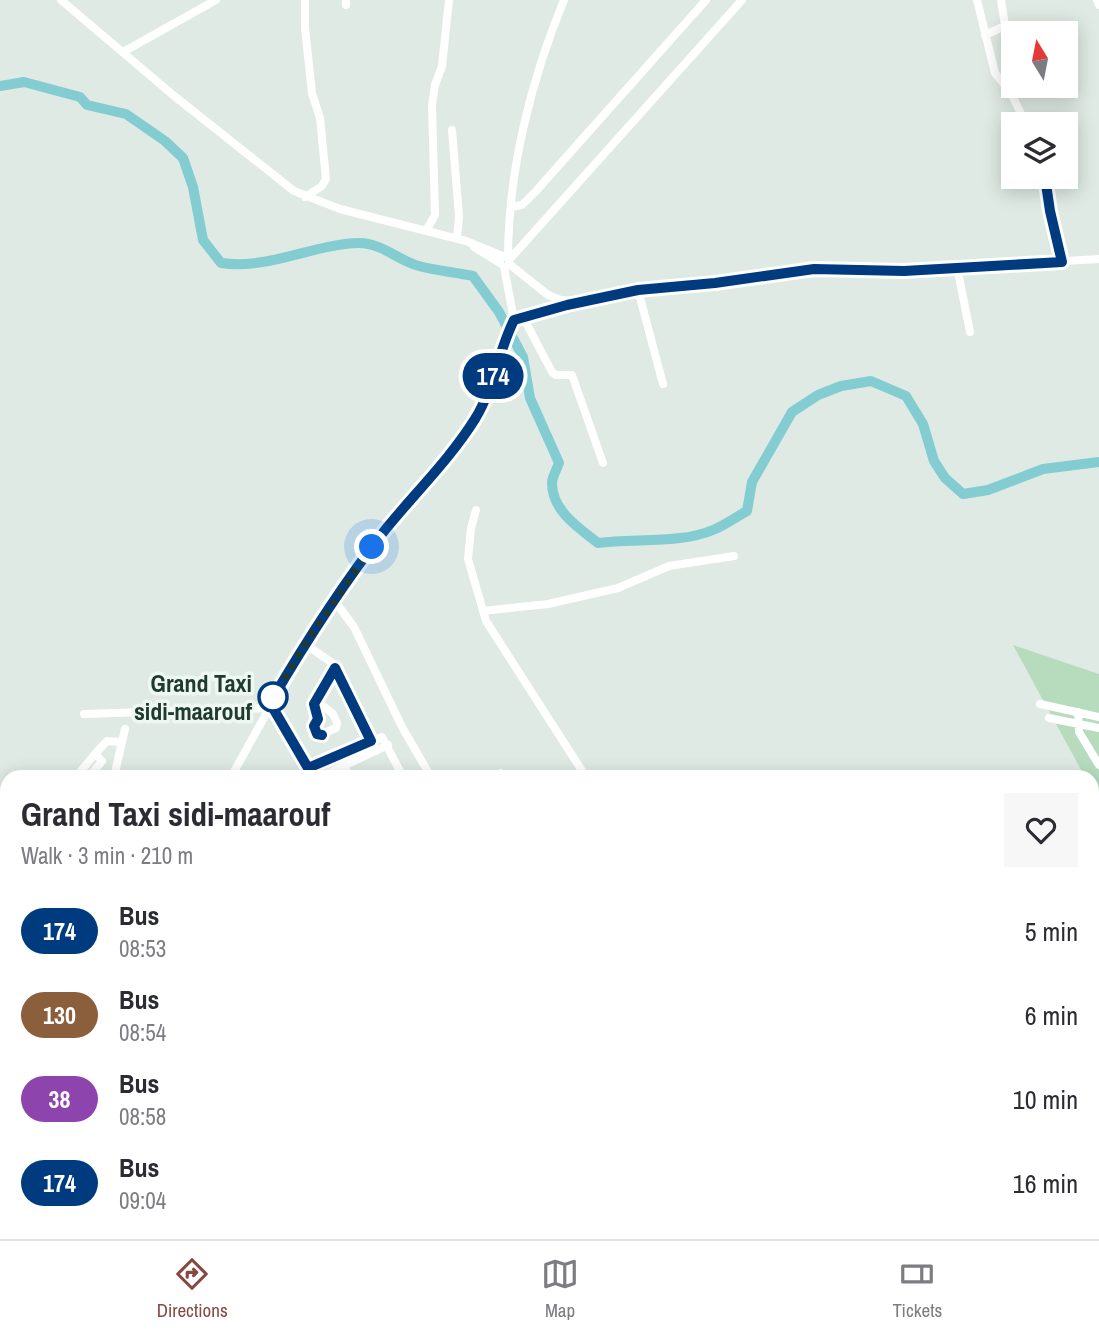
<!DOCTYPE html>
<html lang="en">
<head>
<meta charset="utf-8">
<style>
	:root { --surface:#fff; --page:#f7f7f7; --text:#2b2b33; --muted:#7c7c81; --line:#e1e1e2; --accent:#864840 }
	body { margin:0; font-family:"Archivo Narrow",sans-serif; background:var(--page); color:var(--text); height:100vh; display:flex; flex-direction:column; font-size:26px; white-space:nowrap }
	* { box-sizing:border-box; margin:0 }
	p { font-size:23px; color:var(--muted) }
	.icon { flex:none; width:38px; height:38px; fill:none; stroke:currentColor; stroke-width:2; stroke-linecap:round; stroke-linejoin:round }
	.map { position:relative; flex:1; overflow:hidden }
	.side { position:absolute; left:0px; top:770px; width:1099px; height:469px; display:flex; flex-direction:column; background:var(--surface); border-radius:21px 21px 0 0; box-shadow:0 4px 18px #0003 }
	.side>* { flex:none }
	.badge { padding:0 14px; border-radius:23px; font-size:24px; line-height:46px }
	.needle { width:46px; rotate:350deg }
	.buttons { position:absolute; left:1001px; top:21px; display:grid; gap:14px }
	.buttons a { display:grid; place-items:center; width:77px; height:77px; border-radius:0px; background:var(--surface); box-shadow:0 4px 18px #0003; font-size:35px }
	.you { position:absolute; width:35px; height:35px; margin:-18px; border:5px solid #fff; border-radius:50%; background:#1a73e8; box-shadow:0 0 0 10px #1a73e833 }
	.map>.badge { position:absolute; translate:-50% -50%; box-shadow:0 0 0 4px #fff }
	.round { display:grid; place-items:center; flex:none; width:74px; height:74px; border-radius:0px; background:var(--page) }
	.head { display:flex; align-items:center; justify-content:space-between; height:119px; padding:0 21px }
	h1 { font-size:33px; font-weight:800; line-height:52px }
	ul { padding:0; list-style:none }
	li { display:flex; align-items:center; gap:21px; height:84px; padding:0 21px }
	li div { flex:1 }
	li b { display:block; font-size:26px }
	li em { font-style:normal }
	li .badge { min-width:77px; font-weight:700; text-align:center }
	.tab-bar { display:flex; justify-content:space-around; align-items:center; height:98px; border-top:2px solid var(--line); background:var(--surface); font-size:19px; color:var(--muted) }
	.tab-bar a { display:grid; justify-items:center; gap:4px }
	.tab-bar .selected { color:var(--accent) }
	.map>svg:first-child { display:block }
</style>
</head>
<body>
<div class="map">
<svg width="1099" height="1239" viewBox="0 0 1099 1239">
	<rect width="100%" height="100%" fill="#deeae3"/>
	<!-- green -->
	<path fill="#b6dcbd" d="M 1013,645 L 1099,674 L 1099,804 L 1092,791 L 1092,777 L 1085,777 Z"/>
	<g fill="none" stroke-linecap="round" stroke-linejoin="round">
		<!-- river -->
		<path stroke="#83ccd1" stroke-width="10" d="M 0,86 L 24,82 L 80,97 L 87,105 L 126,114 L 165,141 L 183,158 L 193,187 L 203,240 L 221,263 C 268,270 313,244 359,243 C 382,243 399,261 419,266 C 437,271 455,272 473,276 L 499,312 L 523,357 L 530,398 L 559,463 C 557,469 552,477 552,483 C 552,511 579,528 598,543 C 634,538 680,544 713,530 C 725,525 736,517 747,511 L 752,482 L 792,412 L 818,395 L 841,386 L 871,381 L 906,396 L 923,424 L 934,461 L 945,478 L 963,494 L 988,490 L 1043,469 L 1099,462"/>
		<!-- minor -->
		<path stroke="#fff" stroke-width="8" d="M 61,0 L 173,95 L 294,191 L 340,209 L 466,241 L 505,257
			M 305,0 L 305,28 L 312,93 L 320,118 L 326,179 L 322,186 L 305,197
			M 346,0 L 346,5
			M 977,0 L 995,73 L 1011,93 L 1026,124
			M 1097,0 L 1099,5
			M 985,35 L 1005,26 L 1001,0
			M 123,52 L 216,0
			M 452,130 L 459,216 L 457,238
			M 1045,177 L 1050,211 L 1062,262
			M 511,207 L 522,205 L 536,191 L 706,0
			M 427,229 L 435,215 L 432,105 L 435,85 L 442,66 L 449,0
			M 474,247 L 500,263
			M 508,259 C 508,171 531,80 564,0
			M 509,260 L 742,0
			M 509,264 L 548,295 L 561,300 L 582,302 L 652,288 L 715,283 L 827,268 L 904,271 L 1099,259
			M 957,267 L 970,332
			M 638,290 L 663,384
			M 523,317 L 552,372 L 556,375 L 572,375 L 603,463
			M 520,318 L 572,304
			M 476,510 L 471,528 L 468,559 L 486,621 L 586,777
			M 334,600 L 354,627 L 402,727 L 431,777
			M 483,611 L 548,604 L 618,588 L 669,566 L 734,556
			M 305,644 L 331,662 L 376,751
			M 315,699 L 333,714 L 337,723 L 336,728 L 319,735 L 314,725 L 318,719 L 315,699 L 335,668
			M 270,703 L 312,777
			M 1040,704 L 1099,717
			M 1078,712 L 1079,732 L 1099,765
			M 84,714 L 267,708
			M 1049,718 L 1099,728
			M 95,754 L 107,741 L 121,742
			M 344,766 L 349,777
			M 308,768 L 382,737 L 403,777
			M 76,777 L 95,754 L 102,761 L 89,777
			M 114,777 L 125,729
			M 231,777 L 305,644 L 372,547 L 440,465 L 480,411 L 514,320 L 504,267
			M 320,777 L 388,745
			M 492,777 L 501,773 L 504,777
			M 1,839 L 7,843
			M 0,905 L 7,909
			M 0,914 L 7,919
			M 1099,1032 L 1099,1037
			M 0,1218 L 7,1198
			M 439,1232 L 445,1239
			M 451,1232 L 457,1239
			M 532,1232 L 535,1239
			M 613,1232 L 616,1239
			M 790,1232 L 794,1239
			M 889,1232 L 893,1239
			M 552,1239 L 552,1232
			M 1095,1239 L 1099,1237"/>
		<defs>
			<path id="rail" d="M 0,866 L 7,871
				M 472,1232 L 478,1239"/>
		</defs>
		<!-- rail casing -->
		<use href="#rail" stroke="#59766b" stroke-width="4.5"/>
		<!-- rail -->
		<use href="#rail" stroke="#eef7f1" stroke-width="2" stroke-dasharray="5" stroke-linecap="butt"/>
	</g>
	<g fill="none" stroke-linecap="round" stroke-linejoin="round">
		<defs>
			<path id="line" d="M 322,735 L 317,734 L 314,726 L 318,719 L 314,704 L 335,668 L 371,741 L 308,768 L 270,703 C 305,643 342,585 385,530 C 415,493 450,459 475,419 C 494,388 498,352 514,320 L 567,305 L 638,290 L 715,283 L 814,269 L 904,271 L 1062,262 L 1050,211 L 1045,177"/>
		</defs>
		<!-- line casing -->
		<use href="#line" stroke="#fff" stroke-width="16"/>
		<!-- line -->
		<use href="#line" stroke="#003b80" stroke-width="10"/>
		<!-- walk -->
		<path stroke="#1f3a30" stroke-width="7" stroke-dasharray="0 12.6" d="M 273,697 L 270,703 L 305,644 L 372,547"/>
	</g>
	<!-- markers -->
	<circle fill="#fff" stroke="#003b80" stroke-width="3.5" cx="273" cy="697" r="14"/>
	<g text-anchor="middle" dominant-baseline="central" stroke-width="7" stroke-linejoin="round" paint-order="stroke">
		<!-- stop labels -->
		<g font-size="24" font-weight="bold" fill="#1f3a30" stroke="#eef7f1" text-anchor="end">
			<text x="252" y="683">Grand Taxi<tspan x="252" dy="28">sidi-maarouf</tspan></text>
		</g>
	</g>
</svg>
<div class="buttons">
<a><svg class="needle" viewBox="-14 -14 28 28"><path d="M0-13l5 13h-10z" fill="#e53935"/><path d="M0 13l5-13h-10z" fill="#7c7c81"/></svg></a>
<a><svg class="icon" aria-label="layers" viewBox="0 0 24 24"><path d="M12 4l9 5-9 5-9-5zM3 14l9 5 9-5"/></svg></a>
</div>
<div class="you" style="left:372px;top:547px"></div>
<b class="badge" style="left:493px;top:376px;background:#003b80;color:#fff">174</b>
<section class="side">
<div class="head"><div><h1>Grand Taxi sidi-maarouf</h1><p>Walk · 3 min · 210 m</p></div><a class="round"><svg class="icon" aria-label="heart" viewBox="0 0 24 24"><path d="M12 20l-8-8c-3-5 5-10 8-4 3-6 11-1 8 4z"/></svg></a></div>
<ul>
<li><span class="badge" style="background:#003b80;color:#fff">174</span><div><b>Bus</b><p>08:53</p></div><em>5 min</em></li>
<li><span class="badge" style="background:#8b5e3c;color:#fff">130</span><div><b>Bus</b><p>08:54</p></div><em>6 min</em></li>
<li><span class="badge" style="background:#8e44ad;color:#fff">38</span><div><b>Bus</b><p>08:58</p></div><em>10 min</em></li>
<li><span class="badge" style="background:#003b80;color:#fff">174</span><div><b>Bus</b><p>09:04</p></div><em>16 min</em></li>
</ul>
</section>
</div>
<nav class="tab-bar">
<a class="selected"><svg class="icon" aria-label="directions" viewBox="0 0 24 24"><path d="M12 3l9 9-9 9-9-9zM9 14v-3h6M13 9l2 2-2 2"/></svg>Directions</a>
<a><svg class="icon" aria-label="map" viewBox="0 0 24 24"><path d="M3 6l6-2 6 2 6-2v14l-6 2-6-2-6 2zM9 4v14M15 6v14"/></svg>Map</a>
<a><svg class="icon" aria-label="tickets" viewBox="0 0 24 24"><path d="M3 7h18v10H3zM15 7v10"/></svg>Tickets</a>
</nav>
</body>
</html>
